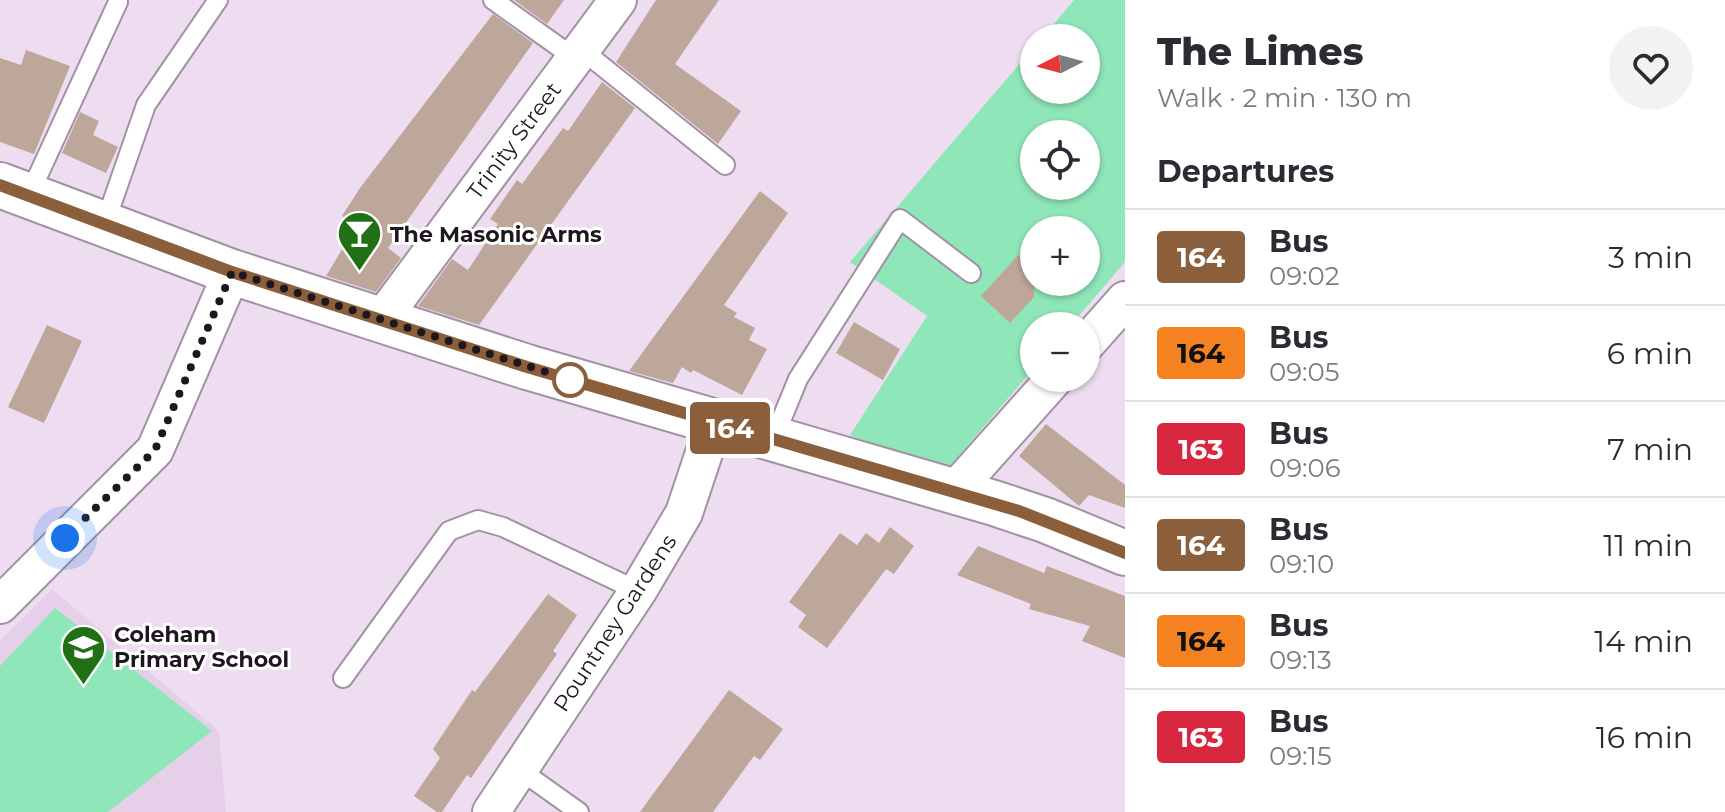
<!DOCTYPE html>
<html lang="en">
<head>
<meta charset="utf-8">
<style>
	:root { --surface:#fff; --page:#f2f2f3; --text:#2b2b33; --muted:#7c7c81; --line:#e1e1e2 }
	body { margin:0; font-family:Montserrat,sans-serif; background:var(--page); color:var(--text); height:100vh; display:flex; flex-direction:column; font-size:30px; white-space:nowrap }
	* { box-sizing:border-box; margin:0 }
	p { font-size:26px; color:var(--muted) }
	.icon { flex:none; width:44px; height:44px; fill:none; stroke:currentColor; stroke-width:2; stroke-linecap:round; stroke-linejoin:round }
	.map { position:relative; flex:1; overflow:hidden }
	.details { display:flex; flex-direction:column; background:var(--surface); width:600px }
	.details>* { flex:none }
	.badge { padding:0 16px; border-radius:6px; font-size:28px; line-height:52px }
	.needle { width:52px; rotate:264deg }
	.buttons { position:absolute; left:1020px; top:24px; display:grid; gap:16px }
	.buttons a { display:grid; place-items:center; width:80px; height:80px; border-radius:50%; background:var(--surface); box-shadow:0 2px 6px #0004; font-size:40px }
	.you { position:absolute; width:40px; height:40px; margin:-20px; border:6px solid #fff; border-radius:50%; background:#1a73e8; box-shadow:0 0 0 12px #1a73e833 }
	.map>.badge { position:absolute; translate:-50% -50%; box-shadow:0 0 0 4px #fff }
	h2 { padding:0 32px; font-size:30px; line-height:72px }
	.round { display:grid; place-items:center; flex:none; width:84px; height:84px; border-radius:42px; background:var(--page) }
	.headline { display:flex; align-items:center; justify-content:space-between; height:136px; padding:0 32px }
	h1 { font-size:38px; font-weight:800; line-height:60px }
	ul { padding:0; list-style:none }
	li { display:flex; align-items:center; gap:24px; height:96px; padding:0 32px; border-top:2px solid var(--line) }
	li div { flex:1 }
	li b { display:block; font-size:30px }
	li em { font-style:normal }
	li .badge { min-width:88px; font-weight:700; text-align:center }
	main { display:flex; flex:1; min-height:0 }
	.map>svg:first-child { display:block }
</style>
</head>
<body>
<main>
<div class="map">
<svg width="1125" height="812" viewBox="0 0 1125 812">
	<rect width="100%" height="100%" fill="#eeddf0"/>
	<!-- built -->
	<path fill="#e6d0e9" d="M 52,589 L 219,731 L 226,812 L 0,812 L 0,641 Z"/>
	<!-- green -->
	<path fill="#8fe6b9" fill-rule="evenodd" d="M 1074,0 L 1125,0 L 1125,262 L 1070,326 L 1034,326 L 1034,368 L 944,473 L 850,435 L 927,316 L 850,262 L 1034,47 L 1034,90 L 1086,90 L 1086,38 L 1042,38 ZM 1034,134 L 1086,134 L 1086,186 L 1034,186 ZM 1034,230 L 1086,230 L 1086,282 L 1034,282 Z
		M 55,608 L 212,731 L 108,812 L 0,812 L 0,666 Z"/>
	<!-- building -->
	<path fill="#bda69a" d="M 514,0 L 564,0 L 547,24 Z
		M 656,0 L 719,0 L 675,64 L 741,111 L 718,144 L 616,62 Z
		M 493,14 L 533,43 L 388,248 L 401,258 L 376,292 L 326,276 L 356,226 L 342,216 L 360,188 Z
		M 26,50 L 70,66 L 34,154 L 0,142 L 0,58 L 21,65 Z
		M 602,82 L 635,108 L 479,325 L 418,306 L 452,259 L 468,270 L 498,224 L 490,219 L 517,180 L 522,184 L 563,128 L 568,131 Z
		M 80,112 L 99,121 L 93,135 L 118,147 L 106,173 L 62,153 Z
		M 760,191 L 788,213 L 724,305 L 737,313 L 734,317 L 755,328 L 749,340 L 767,349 L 742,395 L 693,370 L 691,373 L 682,367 L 673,383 L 629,371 Z
		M 1034,238 L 1034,297 L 1010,323 L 981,296 Z
		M 854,322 L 900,349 L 883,380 L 836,353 Z
		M 47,325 L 82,341 L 44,423 L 8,407 Z
		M 1046,424 L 1125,485 L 1125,508 L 1089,495 L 1079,506 L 1019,456 Z
		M 890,527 L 914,546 L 894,574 L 886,569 L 827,648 L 798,627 L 806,615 L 789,602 L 840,533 L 857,545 L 866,533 L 879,543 Z
		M 978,546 L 1044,573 L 1047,566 L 1125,596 L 1125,658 L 1082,641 L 1090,626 L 1029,609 L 1031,604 L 957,575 Z
		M 548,594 L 577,615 L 553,651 L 557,654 L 471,778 L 467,775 L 442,812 L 437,812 L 414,796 L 440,758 L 433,749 L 472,690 L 475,692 Z
		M 729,690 L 783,729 L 760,760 L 754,756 L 713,812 L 640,812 Z"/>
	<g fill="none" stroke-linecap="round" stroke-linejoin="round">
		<defs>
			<path id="lane" d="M 493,0 L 576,59
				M 582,50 L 725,165
				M 29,195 L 118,2
				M 105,223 L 146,105 L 218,0
				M 773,440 L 798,379 L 900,219 L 971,273
				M 343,678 L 449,531 L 478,520 L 503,527 L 638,591
				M 520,770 L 579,812"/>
			<path id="street" d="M 381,320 L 618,0
				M 1086,344 L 1125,300
				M 959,496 L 964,480 L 1055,378
				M 0,605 L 155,450 L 232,272
				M 491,812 L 638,591 L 684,513 L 714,423"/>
			<path id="secondary" d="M 0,185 L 232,272 L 527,367 L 994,503 L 1045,520 L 1125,553"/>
		</defs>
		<!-- lane casing -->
		<use href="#lane" stroke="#a192a3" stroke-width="22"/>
		<!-- street casing -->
		<use href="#street" stroke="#a192a3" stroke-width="40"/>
		<!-- secondary casing -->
		<use href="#secondary" stroke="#a192a3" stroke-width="48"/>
		<!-- lane -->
		<use href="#lane" stroke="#fff" stroke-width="18"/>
		<!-- street -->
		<use href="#street" stroke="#fff" stroke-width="36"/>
		<!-- secondary -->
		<use href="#secondary" stroke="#fff" stroke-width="44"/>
	</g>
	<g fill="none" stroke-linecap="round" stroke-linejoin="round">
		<defs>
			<path id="line" d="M 0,185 L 232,272 L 527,367 L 1019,511 L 1125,553"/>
		</defs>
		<!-- line casing -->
		<use href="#line" stroke="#fff" stroke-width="18"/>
		<!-- line -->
		<use href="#line" stroke="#8b5e3c" stroke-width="12"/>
		<!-- walk -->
		<path stroke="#1d171e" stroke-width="8" stroke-dasharray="0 14.4" d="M 65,538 L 155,450 L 232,272 L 581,383 L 570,380"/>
	</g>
	<!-- icons -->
	<defs>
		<symbol id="bar-pin" viewBox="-11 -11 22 30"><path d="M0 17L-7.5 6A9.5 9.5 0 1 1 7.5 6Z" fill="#217016" stroke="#fff"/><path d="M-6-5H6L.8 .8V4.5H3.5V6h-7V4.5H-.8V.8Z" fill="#fff"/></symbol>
		<symbol id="school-pin" viewBox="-11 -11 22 30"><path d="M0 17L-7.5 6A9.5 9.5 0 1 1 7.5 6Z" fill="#217016" stroke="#fff"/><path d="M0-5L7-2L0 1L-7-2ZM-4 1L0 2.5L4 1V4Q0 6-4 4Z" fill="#fff"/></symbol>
	</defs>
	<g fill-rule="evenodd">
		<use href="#bar-pin" x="334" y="208" width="51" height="69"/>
		<use href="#school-pin" x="58" y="622" width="51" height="69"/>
	</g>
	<!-- markers -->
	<circle fill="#fff" stroke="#8b5e3c" stroke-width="4" cx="570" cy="380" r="16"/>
	<g text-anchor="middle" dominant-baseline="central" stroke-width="6" stroke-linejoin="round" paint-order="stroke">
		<!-- street labels -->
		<g font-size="22" fill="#1d171e" stroke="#fff">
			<text transform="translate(514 141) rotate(-53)">Trinity Street</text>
			<text transform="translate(615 623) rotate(-57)">Pountney Gardens</text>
		</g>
		<!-- poi labels -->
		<g font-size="22" font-weight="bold" fill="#1d171e" stroke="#fff" text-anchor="start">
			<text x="390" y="234">The Masonic Arms</text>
			<text x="114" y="634">Coleham<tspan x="114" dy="25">Primary School</tspan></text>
		</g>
	</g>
</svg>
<div class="buttons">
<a><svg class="needle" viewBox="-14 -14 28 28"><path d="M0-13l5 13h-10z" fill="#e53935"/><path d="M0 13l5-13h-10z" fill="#7c7c81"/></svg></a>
<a><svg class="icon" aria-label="locate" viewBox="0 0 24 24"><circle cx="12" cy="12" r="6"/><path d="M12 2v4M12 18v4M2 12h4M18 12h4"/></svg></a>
<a>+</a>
<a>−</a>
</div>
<div class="you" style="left:65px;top:538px"></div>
<b class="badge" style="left:730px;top:428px;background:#8b5e3c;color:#fff">164</b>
</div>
<section class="details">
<div class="headline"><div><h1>The Limes</h1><p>Walk · 2 min · 130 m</p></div><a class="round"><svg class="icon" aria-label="heart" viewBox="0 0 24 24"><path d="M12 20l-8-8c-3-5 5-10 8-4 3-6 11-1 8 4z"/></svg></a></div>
<h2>Departures</h2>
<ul>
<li><span class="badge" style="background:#8b5e3c;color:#fff">164</span><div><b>Bus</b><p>09:02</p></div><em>3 min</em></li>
<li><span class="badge" style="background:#f58220;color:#111">164</span><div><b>Bus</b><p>09:05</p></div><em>6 min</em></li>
<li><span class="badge" style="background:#d7263d;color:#fff">163</span><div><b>Bus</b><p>09:06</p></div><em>7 min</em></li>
<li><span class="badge" style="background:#8b5e3c;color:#fff">164</span><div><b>Bus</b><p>09:10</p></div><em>11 min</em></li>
<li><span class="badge" style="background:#f58220;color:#111">164</span><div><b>Bus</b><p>09:13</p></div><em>14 min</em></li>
<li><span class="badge" style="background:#d7263d;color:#fff">163</span><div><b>Bus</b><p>09:15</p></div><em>16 min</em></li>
</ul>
</section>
</main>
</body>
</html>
